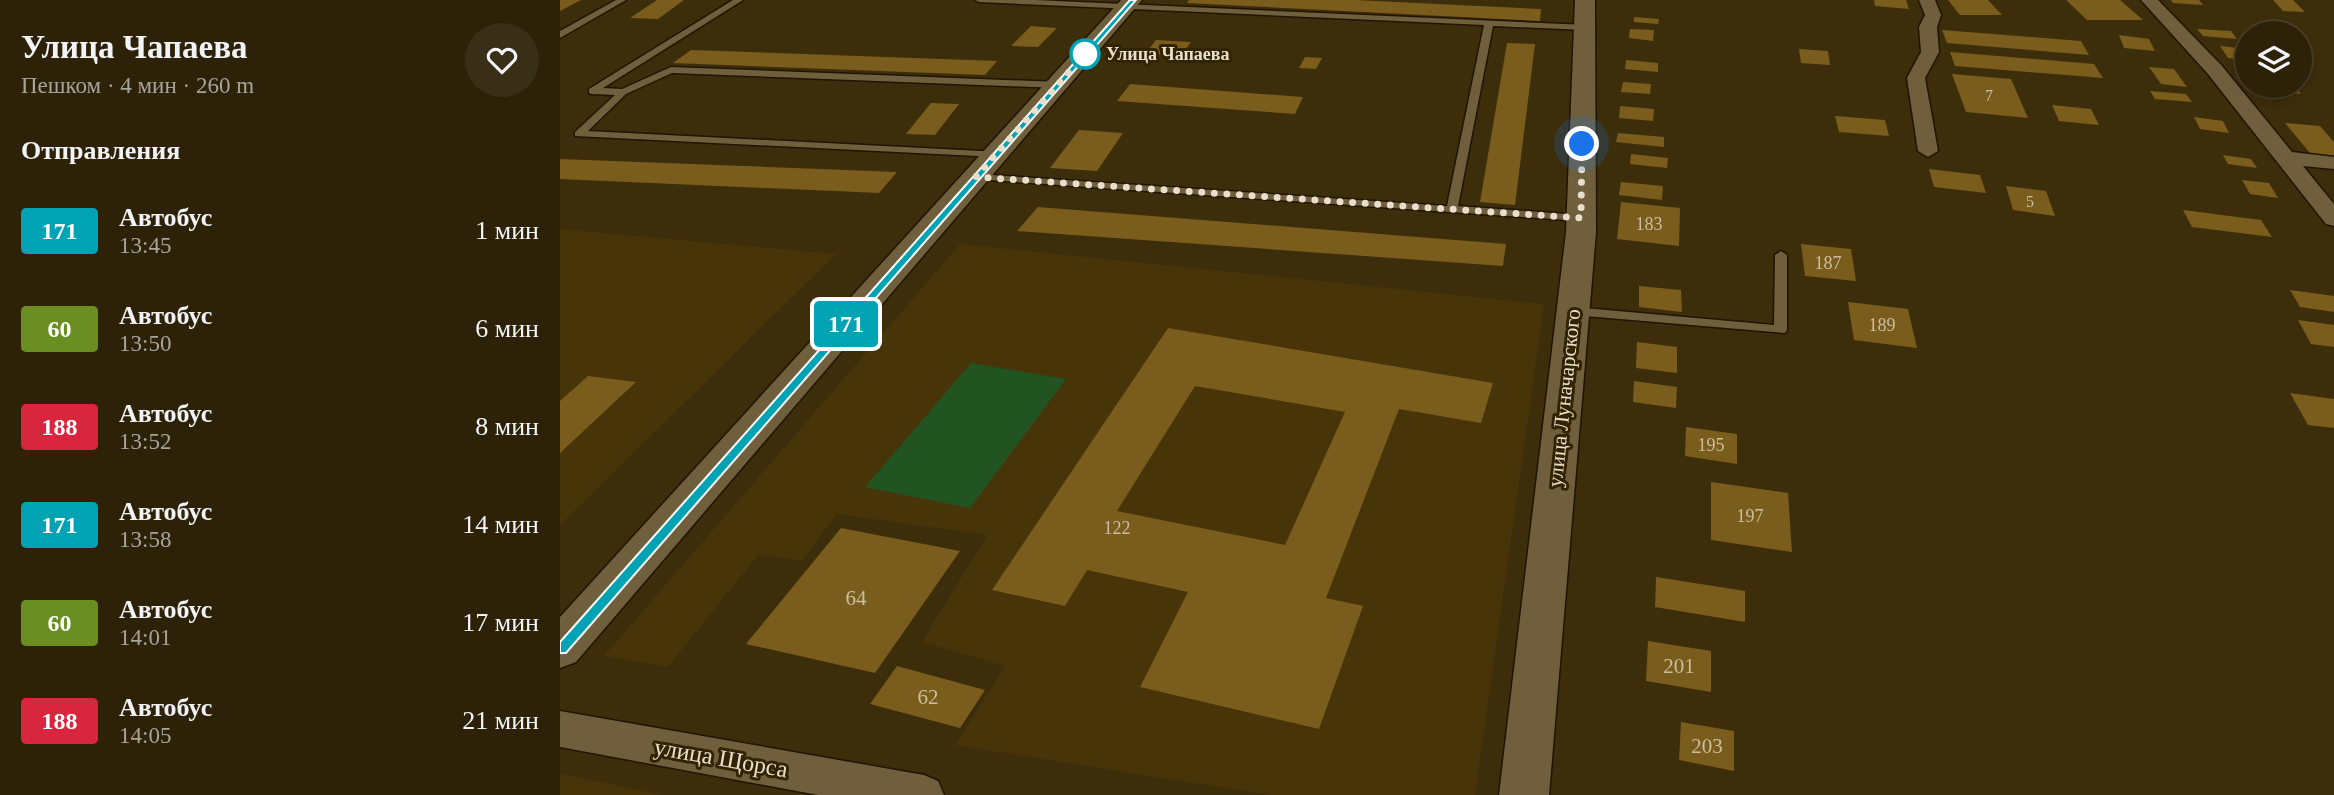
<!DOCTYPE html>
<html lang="ru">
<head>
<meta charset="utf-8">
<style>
	:root { --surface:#2d2208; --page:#392f16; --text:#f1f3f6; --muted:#a7a49c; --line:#483f29 }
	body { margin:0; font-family:"Times New Roman",serif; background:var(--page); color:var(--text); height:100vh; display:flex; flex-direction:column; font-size:26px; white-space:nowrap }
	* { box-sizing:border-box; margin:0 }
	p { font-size:23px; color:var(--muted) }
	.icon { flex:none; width:38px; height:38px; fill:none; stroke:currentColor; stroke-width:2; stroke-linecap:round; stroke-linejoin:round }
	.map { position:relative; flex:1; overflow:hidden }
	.side { display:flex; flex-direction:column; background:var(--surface); width:560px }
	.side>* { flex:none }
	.badge { padding:0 14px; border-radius:5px; font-size:24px; line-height:46px }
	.fabs { position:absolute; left:1675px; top:21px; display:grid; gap:14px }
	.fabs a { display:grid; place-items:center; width:77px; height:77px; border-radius:50%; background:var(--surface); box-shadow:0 4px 10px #0003,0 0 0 2px var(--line); font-size:35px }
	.you { position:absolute; width:35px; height:35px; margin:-18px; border:5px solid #fff; border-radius:50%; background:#1a73e8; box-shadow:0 0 0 10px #1a73e833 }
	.map>.badge { position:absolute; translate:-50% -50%; box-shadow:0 0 0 4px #fff }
	h2 { padding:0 21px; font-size:26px; line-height:63px }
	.round { display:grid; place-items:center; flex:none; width:74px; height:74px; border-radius:37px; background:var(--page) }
	.head { display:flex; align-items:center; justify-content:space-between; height:119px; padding:0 21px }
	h1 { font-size:33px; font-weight:700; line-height:52px }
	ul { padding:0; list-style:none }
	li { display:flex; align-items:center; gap:21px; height:98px; padding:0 21px }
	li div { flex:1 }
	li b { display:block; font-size:26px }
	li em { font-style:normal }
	li .badge { min-width:77px; font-weight:700; text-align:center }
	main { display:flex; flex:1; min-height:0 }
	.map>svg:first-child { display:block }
</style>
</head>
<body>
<main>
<section class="side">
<div class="head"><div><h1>Улица Чапаева</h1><p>Пешком · 4 мин · 260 m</p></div><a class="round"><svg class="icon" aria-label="heart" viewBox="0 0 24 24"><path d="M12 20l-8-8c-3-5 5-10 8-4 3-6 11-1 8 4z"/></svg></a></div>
<h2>Отправления</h2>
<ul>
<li><span class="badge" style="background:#00a3b4;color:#fff">171</span><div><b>Автобус</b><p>13:45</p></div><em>1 мин</em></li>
<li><span class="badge" style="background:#6b8e23;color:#fff">60</span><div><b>Автобус</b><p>13:50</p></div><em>6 мин</em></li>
<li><span class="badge" style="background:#d7263d;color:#fff">188</span><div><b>Автобус</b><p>13:52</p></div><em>8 мин</em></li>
<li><span class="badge" style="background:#00a3b4;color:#fff">171</span><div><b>Автобус</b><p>13:58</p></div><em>14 мин</em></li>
<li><span class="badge" style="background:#6b8e23;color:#fff">60</span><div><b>Автобус</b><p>14:01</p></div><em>17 мин</em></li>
<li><span class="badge" style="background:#d7263d;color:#fff">188</span><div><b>Автобус</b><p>14:05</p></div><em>21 мин</em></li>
</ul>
</section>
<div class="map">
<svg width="1774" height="795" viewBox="0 0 1774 795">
	<rect width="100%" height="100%" fill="#3c2d0b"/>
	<!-- built -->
	<path fill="#473408" d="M 0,229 L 276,254 L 0,525 Z
		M 400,244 L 984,304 L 915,795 L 709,795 L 395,745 L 445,666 L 362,642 L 427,535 L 277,514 L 242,561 L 198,555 L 108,667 L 44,656 Z
		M 3,774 L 103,795 L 0,795 L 0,777 Z"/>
	<!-- green -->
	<path fill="#215421" d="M 411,363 L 506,379 L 410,508 L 305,487 Z"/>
	<!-- building -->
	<path fill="#7a5d1c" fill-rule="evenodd" d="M 0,0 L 21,0 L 0,11 Z
		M 97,0 L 124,0 L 98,19 L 70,18 Z
		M 629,0 L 795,0 L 981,9 L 980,21 L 627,3 Z
		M 1314,0 L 1346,0 L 1349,9 L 1315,6 Z
		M 1388,0 L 1428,0 L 1442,15 L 1400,15 Z
		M 1506,0 L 1560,0 L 1583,20 L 1527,20 Z
		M 1611,0 L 1639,0 L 1643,5 L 1613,3 Z
		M 1713,0 L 1733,0 L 1745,12 L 1723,11 Z
		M 1074,17 L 1099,19 L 1098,24 L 1074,22 Z
		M 471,26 L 497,28 L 478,47 L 451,46 Z
		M 1070,29 L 1094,30 L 1093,41 L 1069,38 Z
		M 1637,29 L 1671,31 L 1677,39 L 1643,36 Z
		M 1382,30 L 1521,41 L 1529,55 L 1387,43 Z
		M 1559,35 L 1589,39 L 1595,51 L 1564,48 Z
		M 596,40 L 631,42 L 621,56 L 585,54 Z
		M 947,43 L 975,44 L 955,205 L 920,202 Z
		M 1660,46 L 1687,49 L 1687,60 L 1668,58 Z
		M 1239,49 L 1268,51 L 1270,65 L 1241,63 Z
		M 131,50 L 437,61 L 425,75 L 113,63 Z
		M 1390,52 L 1534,64 L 1543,78 L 1395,66 Z
		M 745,57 L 762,58 L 756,69 L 739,68 Z
		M 1066,60 L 1098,63 L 1098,72 L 1065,69 Z
		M 1589,67 L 1614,69 L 1627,87 L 1601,84 Z
		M 1392,74 L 1451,79 L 1468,118 L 1406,112 Z
		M 1063,82 L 1091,84 L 1090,94 L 1061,92 Z
		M 570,84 L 743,97 L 735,114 L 557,101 Z
		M 1695,86 L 1734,86 L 1741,94 L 1697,89 Z
		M 1590,91 L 1626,94 L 1632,102 L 1595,99 Z
		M 371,103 L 399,104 L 375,135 L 346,134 Z
		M 1492,105 L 1531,109 L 1539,125 L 1499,121 Z
		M 1060,106 L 1094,109 L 1093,121 L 1059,118 Z
		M 1275,116 L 1325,120 L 1329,136 L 1279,132 Z
		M 1634,117 L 1663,121 L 1669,133 L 1640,129 Z
		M 1725,123 L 1760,126 L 1774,142 L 1774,156 L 1750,153 Z
		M 519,130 L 563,133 L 537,171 L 490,168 Z
		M 1058,133 L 1104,137 L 1104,147 L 1056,142 Z
		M 1071,154 L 1108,158 L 1107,168 L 1070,164 Z
		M 1663,155 L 1691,159 L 1697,168 L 1668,164 Z
		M 0,159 L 337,172 L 319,193 L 0,179 Z
		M 1369,169 L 1420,175 L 1426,193 L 1374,187 Z
		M 1682,180 L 1709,183 L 1718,198 L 1690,194 Z
		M 1061,182 L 1103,186 L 1102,200 L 1059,195 Z
		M 1446,186 L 1486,191 L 1495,216 L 1453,210 Z
		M 1061,202 L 1120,208 L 1119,246 L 1057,239 Z
		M 478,207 L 946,244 L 943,266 L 457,231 Z
		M 1623,210 L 1701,220 L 1712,237 L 1632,227 Z
		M 1241,244 L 1291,249 L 1296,281 L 1245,276 Z
		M 1079,286 L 1121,290 L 1122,312 L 1079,307 Z
		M 1730,290 L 1774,296 L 1774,312 L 1740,307 Z
		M 1288,302 L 1348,309 L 1357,348 L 1294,340 Z
		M 1738,320 L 1774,325 L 1774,347 L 1751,344 Z
		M 608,328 L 933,383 L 921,423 L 839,409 L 766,598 L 803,606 L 759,729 L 580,687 L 628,592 L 527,570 L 505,606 L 432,590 ZM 635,386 L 785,412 L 725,545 L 557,511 Z
		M 1077,342 L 1117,347 L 1117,373 L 1076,368 Z
		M 28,376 L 76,382 L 0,453 L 0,401 Z
		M 1074,381 L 1117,387 L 1116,408 L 1073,402 Z
		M 1730,393 L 1774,399 L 1774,428 L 1748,425 Z
		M 1126,427 L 1177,434 L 1177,464 L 1125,456 Z
		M 1151,482 L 1228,493 L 1232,552 L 1151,540 Z
		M 281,528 L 400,551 L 315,673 L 186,644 Z
		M 1096,577 L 1185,591 L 1185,622 L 1095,607 Z
		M 1088,641 L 1151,651 L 1151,692 L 1086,681 Z
		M 337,666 L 425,690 L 400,728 L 310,704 Z
		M 1121,722 L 1174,731 L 1174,771 L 1119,760 Z"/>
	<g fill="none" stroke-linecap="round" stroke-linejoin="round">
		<defs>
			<path id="service" d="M 56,0 L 66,0 L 0,38 L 0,31 Z
				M 173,0 L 183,0 L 43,88 L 62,89 L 111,67 L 498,82 L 503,85 L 498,88 L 112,73 L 66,94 L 28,131 L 441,152 L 442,154 L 437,157 L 15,136 L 15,132 L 55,95 L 32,94 L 29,93 L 29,89 Z
				M 415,0 L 475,0 L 1027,25 L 1027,29 L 1024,30 L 933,26 L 898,206 L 1021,215 L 1027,218 L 1021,221 L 413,179 L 413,175 L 417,174 L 887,206 L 924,25 L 419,2 Z
				M 1221,251 L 1227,255 L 1227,330 L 1225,333 L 1013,315 L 1007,311 L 1013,307 L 1214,325 L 1215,255 Z"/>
			<path id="minor" d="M 1359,0 L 1375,0 L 1381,15 L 1377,27 L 1379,52 L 1365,78 L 1378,151 L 1368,157 L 1358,151 L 1347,78 L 1361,52 L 1359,27 L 1365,15 Z
				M 1581,0 L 1598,0 L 1662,66 L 1732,152 L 1774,157 L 1774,169 L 1743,166 L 1774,204 L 1774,226 L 1766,224 L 1648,74 Z
				M 0,711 L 364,775 L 378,781 L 384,795 L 258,795 L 0,747 Z"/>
			<path id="tertiary" d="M 561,0 L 582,0 L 16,662 L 0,668 L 0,617 Z
				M 1015,0 L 1035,0 L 1036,232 L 989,795 L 939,795 L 1006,232 Z"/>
		</defs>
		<!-- service casing -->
		<use href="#service" stroke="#211500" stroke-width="3"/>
		<!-- minor casing -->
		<use href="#minor" stroke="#211500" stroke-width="3"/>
		<!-- tertiary casing -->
		<use href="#tertiary" stroke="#211500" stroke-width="3"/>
		<!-- service -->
		<use href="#service" fill="#705f3d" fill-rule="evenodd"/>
		<!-- minor -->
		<use href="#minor" fill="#705f3d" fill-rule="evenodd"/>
		<!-- tertiary -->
		<use href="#tertiary" fill="#705f3d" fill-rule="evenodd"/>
	</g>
	<!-- line -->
	<path fill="#00a3b4" stroke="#fff" stroke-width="2" d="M 570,0 L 576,0 L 6,653 L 0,653 L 0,642 Z"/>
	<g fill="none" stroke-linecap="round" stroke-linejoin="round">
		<!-- walk -->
		<path stroke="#e8decc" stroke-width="7" stroke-dasharray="0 12.6" d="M 525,54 L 416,177 L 1021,218 L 1022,144"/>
	</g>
	<!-- markers -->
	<circle fill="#fff" stroke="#00a3b4" stroke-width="3.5" cx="525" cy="54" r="14"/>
	<g text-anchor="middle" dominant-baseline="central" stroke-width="6" stroke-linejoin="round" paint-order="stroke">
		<!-- far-number labels -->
		<g font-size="16" fill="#ccbea0">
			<text x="1429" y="95">7</text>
			<text x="1470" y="201">5</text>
		</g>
		<!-- far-stop labels -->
		<g font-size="18" font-weight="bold" fill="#e8decc" stroke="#322301" text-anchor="start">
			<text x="546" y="54">Улица Чапаева</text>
		</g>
		<!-- number labels -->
		<g font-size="18" fill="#ccbea0">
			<text x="1089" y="224">183</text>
			<text x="1268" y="263">187</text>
			<text x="1322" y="325">189</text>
			<text x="1151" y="445">195</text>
			<text x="1190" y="516">197</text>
			<text x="557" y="528">122</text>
		</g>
		<!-- street labels -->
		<g font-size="21" fill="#e8decc" stroke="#322301">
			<text transform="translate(1004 398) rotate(-84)">улица Луначарского</text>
		</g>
		<!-- near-number labels -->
		<g font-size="21" fill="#ccbea0">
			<text x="296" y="598">64</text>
			<text x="1119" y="666">201</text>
			<text x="368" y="697">62</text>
			<text x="1147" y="746">203</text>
		</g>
		<!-- near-street labels -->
		<g font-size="24" fill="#e8decc" stroke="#322301">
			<text transform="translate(161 758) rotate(10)">улица Щорса</text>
		</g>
	</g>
</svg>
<div class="fabs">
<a><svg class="icon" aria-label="layers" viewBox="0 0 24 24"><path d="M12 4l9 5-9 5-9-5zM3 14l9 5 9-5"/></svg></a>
</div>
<div class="you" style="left:1022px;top:144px"></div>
<b class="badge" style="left:286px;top:324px;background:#00a3b4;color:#fff">171</b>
</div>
</main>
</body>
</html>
